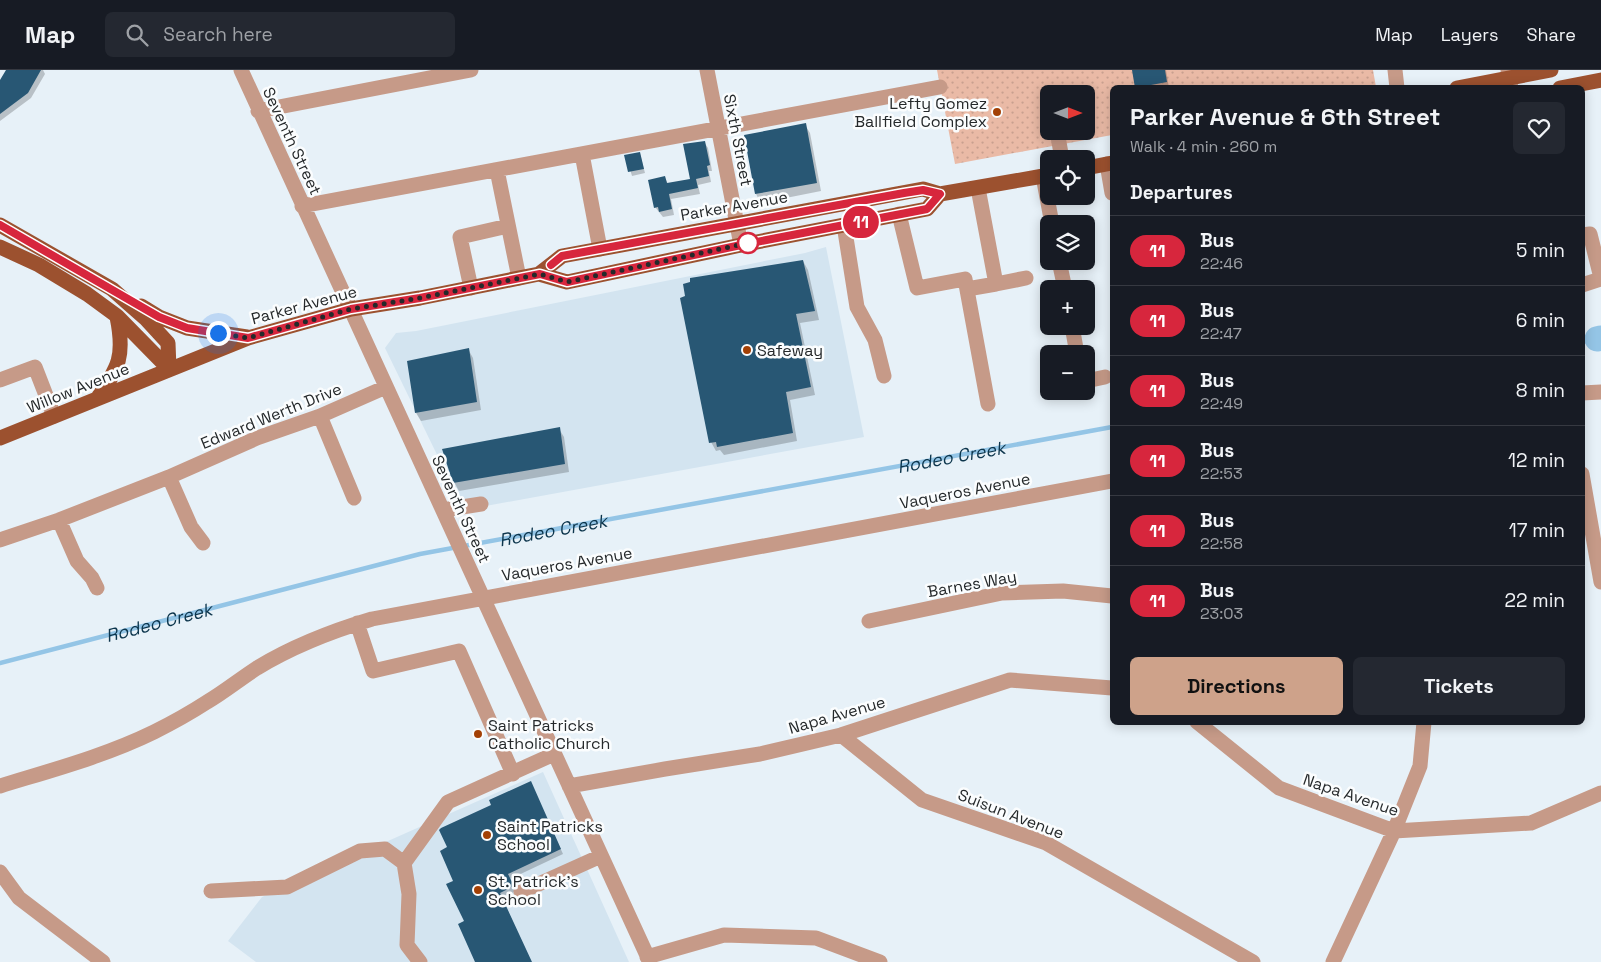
<!DOCTYPE html>
<html lang="en">
<head>
<meta charset="utf-8">
<style>
	:root { --surface:#171b24; --page:#242831; --text:#f1f3f6; --muted:#9ea1a6; --line:#363941; --accent:#cea28a }
	body { margin:0; font-family:"Space Grotesk",sans-serif; background:var(--page); color:var(--text); height:100vh; display:flex; flex-direction:column; font-size:19px; white-space:nowrap }
	* { box-sizing:border-box; margin:0 }
	p { font-size:16px; color:var(--muted) }
	.icon { flex:none; width:28px; height:28px; fill:none; stroke:currentColor; stroke-width:2; stroke-linecap:round; stroke-linejoin:round }
	.map { position:relative; flex:1; overflow:hidden }
	.side { position:absolute; left:1110px; top:15px; width:475px; height:640px; display:flex; flex-direction:column; background:var(--surface); border-radius:8px; box-shadow:0 2px 12px #0003 }
	.side>* { flex:none }
	.badge { padding:0 10px; border-radius:16px; font-size:18px; line-height:32px }
	.needle { width:32px; rotate:90deg }
	.tools { position:absolute; left:1040px; top:15px; display:grid; gap:10px }
	.tools a { display:grid; place-items:center; width:55px; height:55px; border-radius:8px; background:var(--surface); box-shadow:0 2px 12px #0003; font-size:25px }
	.you { position:absolute; width:25px; height:25px; margin:-12px; border:4px solid #fff; border-radius:50%; background:#1a73e8; box-shadow:0 0 0 8px #1a73e833 }
	.map>.badge { position:absolute; translate:-50% -50%; box-shadow:0 0 0 2px #fff }
	h2 { padding:0 20px; font-size:19px; line-height:45px }
	.round { display:grid; place-items:center; flex:none; width:52px; height:52px; border-radius:8px; background:var(--page) }
	.overview { display:flex; align-items:center; justify-content:space-between; height:85px; padding:0 20px }
	h1 { font-size:24px; font-weight:600; line-height:38px }
	.cta { display:flex; gap:10px; margin-top:auto; padding:10px 20px }
	.cta a { flex:1; height:58px; border-radius:8px; background:var(--accent); color:#111; font-size:20px; font-weight:600; line-height:58px; text-align:center }
	.cta a+a { background:var(--page); color:var(--text) }
	ul { padding:0; list-style:none }
	li { display:flex; align-items:center; gap:15px; height:70px; padding:0 20px; border-top:1px solid var(--line) }
	li div { flex:1 }
	li b { display:block; font-size:19px }
	li em { font-style:normal }
	li .badge { min-width:55px; font-weight:700; text-align:center }
	header { display:flex; align-items:center; gap:30px; box-sizing:border-box; height:70px; padding:0 25px; background:var(--surface); border-bottom:1px solid var(--line) }
	header strong { font-size:24px }
	nav { display:flex; gap:28px; margin-inline-start:auto; font-size:18px }
	.search { width:350px; height:45px; background:var(--page); display:flex; align-items:center; gap:12px; box-sizing:border-box; padding:0 18px; border-radius:8px; color:var(--muted); font-size:19px }
	.map>svg:first-child { display:block }
</style>
</head>
<body>
<header>
<strong>Map</strong>
<div class="search"><svg class="icon" aria-label="search" viewBox="0 0 24 24"><circle cx="10" cy="10" r="6"/><path d="M15 15l6 6"/></svg>Search here</div>
<nav><a>Map</a><a>Layers</a><a>Share</a></nav>
</header>
<div class="map">
<svg width="1601" height="892" viewBox="0 0 1601 892">
	<defs>
		<pattern id="park-dots" width="8" height="8" patternUnits="userSpaceOnUse" patternTransform="scale(1.25)"><rect width="8" height="8" fill="#eabaa6"/><path d="M2 2h.1M6 6h.1" fill="none" stroke="#c9a08f" stroke-width="1.8" stroke-linecap="round"/></pattern>
	</defs>
	<rect width="100%" height="100%" fill="#e7f1f8"/>
	<!-- built -->
	<path fill="#d3e4f0" d="M 826,177 L 864,367 L 464,440 L 385,278 L 396,263 L 416,261 L 805,183 Z
		M 543,702 L 629,892 L 256,892 L 228,871 L 262,827 Z"/>
	<!-- park -->
	<path fill="url(#park-dots)" fill-rule="evenodd" d="M 937,0 L 1373,0 L 1376,17 L 1112,18 L 1112,65 L 955,94 ZM 1049,24 L 1086,24 L 1086,61 L 1049,61 Z"/>
	<!-- shadow -->
	<path fill="#0003" d="M 7,0 L 43,0 L 45,4 L 31,28 L 0,51 L 0,11 Z
		M 1134,0 L 1166,0 L 1169,18 L 1137,18 Z
		M 805,55 L 810,63 L 821,121 L 761,133 L 756,124 L 745,66 Z
		M 704,72 L 708,78 L 712,101 L 709,101 L 711,112 L 698,115 L 700,124 L 671,129 L 674,145 L 663,147 L 655,137 L 665,108 L 668,114 L 692,110 Z
		M 640,84 L 645,103 L 632,106 L 626,86 Z
		M 803,191 L 808,200 L 819,250 L 800,253 L 815,325 L 790,330 L 797,371 L 724,385 L 720,380 L 716,381 L 711,372 Z
		M 468,279 L 473,288 L 481,340 L 421,351 L 416,343 Z
		M 559,359 L 564,367 L 569,402 L 459,421 L 454,412 Z
		M 533,718 L 563,784 L 510,809 L 516,821 L 502,828 L 531,892 L 476,892 L 455,811 Z"/>
	<g fill="none" stroke-linecap="round" stroke-linejoin="round">
		<!-- stream -->
		<g stroke="#94c5e6" stroke-width="4.5">
			<path d="M 1582,272 L 1597,269"/>
			<path id="s1" d="M 0,593 L 420,484 L 1112,357"/>
		</g>
		<!-- river -->
		<path stroke="#94c5e6" stroke-width="25" d="M 1597,269 L 1601,268"/>
	</g>
	<!-- building -->
	<path fill="#285774" d="M 6,0 L 41,0 L 28,23 L 0,44 L 0,10 Z
		M 1132,0 L 1165,0 L 1167,12 L 1135,18 Z
		M 806,53 L 817,113 L 755,124 L 744,65 Z
		M 705,71 L 710,95 L 707,96 L 709,106 L 696,109 L 698,118 L 669,124 L 672,139 L 659,142 L 658,137 L 654,138 L 648,110 L 665,106 L 667,113 L 690,109 L 683,74 Z
		M 640,82 L 644,99 L 628,102 L 624,85 Z
		M 803,190 L 815,241 L 796,244 L 811,317 L 786,322 L 793,363 L 717,377 L 716,372 L 709,373 L 680,228 L 685,226 L 683,214 L 690,212 L 690,208 Z
		M 469,278 L 477,332 L 415,343 L 407,291 Z
		M 560,357 L 565,394 L 453,413 L 442,379 Z
		M 531,711 L 561,779 L 508,804 L 514,816 L 500,823 L 532,892 L 475,892 L 458,854 L 464,851 L 446,814 L 453,811 L 440,781 L 447,777 L 439,760 L 441,758 L 491,735 L 489,730 Z"/>
	<g fill="none" stroke-linecap="round" stroke-linejoin="round">
		<!-- minor -->
		<path stroke="#c69a88" stroke-width="15" d="M 241,0 L 650,892
			M 707,0 L 741,175
			M 1395,0 L 1397,18
			M 1508,0 L 1511,18
			M 258,41 L 471,0
			M 1057,61 L 1062,89
			M 582,84 L 600,179
			M 1107,94 L 1112,123
			M 497,100 L 519,208
			M 1043,106 L 1052,154
			M 978,118 L 996,214 L 1026,208
			M 302,136 L 940,17
			M 899,144 L 917,218 L 965,209 L 988,334
			M 844,155 L 857,237 L 875,270 L 884,306
			M 1582,165 L 1590,164 L 1601,208
			M 1059,191 L 1065,219
			M 1582,215 L 1601,209
			M 471,218 L 460,167 L 508,156
			M 967,219 L 996,214
			M 1072,256 L 1077,284
			M 0,310 L 35,297 L 54,346
			M 1086,311 L 1105,307
			M 1582,323 L 1601,322
			M 320,346 L 354,428
			M 1582,404 L 1601,512
			M 169,407 L 191,457 L 203,473
			M 443,440 L 481,434
			M 59,450 L 77,491 L 92,508 L 97,518
			M 0,470 L 59,450 L 169,407 L 257,368 L 320,346 L 386,317
			M 869,551 L 1002,523 L 1063,521 L 1112,526
			M 357,553 L 373,601 L 459,581 L 513,704
			M 1197,652 L 1279,718 L 1394,761 L 1531,753 L 1601,723
			M 841,665 L 922,730 L 1046,773 L 1253,892
			M 0,716 C 52,700 105,686 154,662 C 172,653 190,643 207,632 C 224,622 240,609 257,598 C 293,576 332,561 372,549 L 1112,411
			M 569,716 L 665,699 L 760,684 L 841,665 L 1010,610 L 1112,618
			M 0,802 L 19,828 L 103,892
			M 211,821 L 287,817 L 360,781 L 385,779 L 404,793
			M 521,822 L 601,786
			M 647,887 L 724,865 L 816,868 L 880,892
			M 420,892 L 407,875 L 409,824 L 404,793 L 448,732 L 554,684
			M 1333,892 L 1394,761 L 1420,696 L 1424,652"/>
		<!-- major -->
		<path stroke="#9c512f" stroke-width="15" d="M 1457,18 L 1551,0
			M 1560,18 L 1601,10
			M 1086,98 L 1112,93
			M 0,155 L 112,219 L 145,248 L 168,273 L 169,299
			M 0,177 L 39,195 L 87,224 L 117,246 L 169,299
			M 539,204 L 567,212 L 741,175 L 927,139 L 940,124
			M 141,236 L 159,247 L 187,258 L 247,267
			M 97,329 C 119,297 125,286 117,247
			M 0,368 L 248,268 L 351,239 L 420,228 L 539,204 L 562,186 L 923,119 L 940,124 L 1049,105"/>
	</g>
	<g fill="none" stroke-linecap="round" stroke-linejoin="round">
		<defs>
			<path id="line" d="M 0,155 L 159,247 L 187,258 L 248,268 L 351,239 L 420,228 L 540,204 L 567,212 L 741,175 L 927,139 L 940,124 L 923,120 L 904,123 L 562,186 L 551,195"/>
		</defs>
		<!-- line casing -->
		<use href="#line" stroke="#fff" stroke-width="11"/>
		<!-- line -->
		<use href="#line" stroke="#d7263d" stroke-width="8"/>
		<!-- walk -->
		<path stroke="#25292b" stroke-width="5" stroke-dasharray="0 9" d="M 218,263 L 248,268 L 351,239 L 420,228 L 540,204 L 567,212 L 748,173"/>
	</g>
	<!-- markers -->
	<g fill="#a34005" stroke="#fbfdfe" stroke-width="2">
		<circle cx="997" cy="42" r="5"/>
		<circle cx="747" cy="280" r="5"/>
		<circle cx="478" cy="664" r="5"/>
		<circle cx="487" cy="765" r="5"/>
		<circle cx="478" cy="820" r="5"/>
	</g>
	<circle fill="#fff" stroke="#d7263d" stroke-width="2.5" cx="748" cy="173" r="10"/>
	<g text-anchor="middle" dominant-baseline="central" stroke-width="5" stroke-linejoin="round" paint-order="stroke">
		<!-- poi labels -->
		<g font-size="16" fill="#25292b" stroke="#fbfdfe" text-anchor="start">
			<text x="987" y="33" text-anchor="end">Lefty Gomez<tspan x="987" dy="18">Ballfield Complex</tspan></text>
			<text x="757" y="280">Safeway</text>
			<text x="488" y="655">Saint Patricks<tspan x="488" dy="18">Catholic Church</tspan></text>
			<text x="497" y="756">Saint Patricks<tspan x="497" dy="18">School</tspan></text>
			<text x="488" y="811">St. Patrick's<tspan x="488" dy="18">School</tspan></text>
		</g>
		<!-- street labels -->
		<g font-size="16" fill="#25292b" stroke="#fbfdfe">
			<text transform="translate(738 70) rotate(79)">Sixth Street</text>
			<text transform="translate(292 71) rotate(65)">Seventh Street</text>
			<text transform="translate(734 136) rotate(-10)">Parker Avenue</text>
			<text transform="translate(304 235) rotate(-15)">Parker Avenue</text>
			<text transform="translate(78 318) rotate(-22)">Willow Avenue</text>
			<text transform="translate(271 346) rotate(-22)">Edward Werth Drive</text>
			<text transform="translate(965 421) rotate(-11)">Vaqueros Avenue</text>
			<text transform="translate(461 439) rotate(65)">Seventh Street</text>
			<text transform="translate(567 494) rotate(-10)">Vaqueros Avenue</text>
			<text transform="translate(972 514) rotate(-10)">Barnes Way</text>
			<text transform="translate(837 645) rotate(-16)">Napa Avenue</text>
			<text transform="translate(1351 725) rotate(19)">Napa Avenue</text>
			<text transform="translate(1011 744) rotate(21)">Suisun Avenue</text>
		</g>
		<!-- water labels -->
		<g font-size="18" font-style="italic" fill="#0c354c" stroke="#fbfdfe">
			<text stroke="none"><textPath href="#s1" startOffset="974">Rodeo Creek</textPath></text>
			<text stroke="none"><textPath href="#s1" startOffset="569">Rodeo Creek</textPath></text>
			<text stroke="none"><textPath href="#s1" startOffset="164">Rodeo Creek</textPath></text>
		</g>
	</g>
</svg>
<div class="tools">
<a><svg class="needle" viewBox="-14 -14 28 28"><path d="M0-13l5 13h-10z" fill="#e53935"/><path d="M0 13l5-13h-10z" fill="#9ea1a6"/></svg></a>
<a><svg class="icon" aria-label="locate" viewBox="0 0 24 24"><circle cx="12" cy="12" r="6"/><path d="M12 2v4M12 18v4M2 12h4M18 12h4"/></svg></a>
<a><svg class="icon" aria-label="layers" viewBox="0 0 24 24"><path d="M12 4l9 5-9 5-9-5zM3 14l9 5 9-5"/></svg></a>
<a>+</a>
<a>−</a>
</div>
<div class="you" style="left:218px;top:263px"></div>
<b class="badge" style="left:861px;top:152px;background:#d7263d;color:#fff">11</b>
<section class="side">
<div class="overview"><div><h1>Parker Avenue &amp; 6th Street</h1><p>Walk · 4 min · 260 m</p></div><a class="round"><svg class="icon" aria-label="heart" viewBox="0 0 24 24"><path d="M12 20l-8-8c-3-5 5-10 8-4 3-6 11-1 8 4z"/></svg></a></div>
<h2>Departures</h2>
<ul>
<li><span class="badge" style="background:#d7263d;color:#fff">11</span><div><b>Bus</b><p>22:46</p></div><em>5 min</em></li>
<li><span class="badge" style="background:#d7263d;color:#fff">11</span><div><b>Bus</b><p>22:47</p></div><em>6 min</em></li>
<li><span class="badge" style="background:#d7263d;color:#fff">11</span><div><b>Bus</b><p>22:49</p></div><em>8 min</em></li>
<li><span class="badge" style="background:#d7263d;color:#fff">11</span><div><b>Bus</b><p>22:53</p></div><em>12 min</em></li>
<li><span class="badge" style="background:#d7263d;color:#fff">11</span><div><b>Bus</b><p>22:58</p></div><em>17 min</em></li>
<li><span class="badge" style="background:#d7263d;color:#fff">11</span><div><b>Bus</b><p>23:03</p></div><em>22 min</em></li>
</ul>
<div class="cta"><a>Directions</a><a>Tickets</a></div>
</section>
</div>
</body>
</html>
